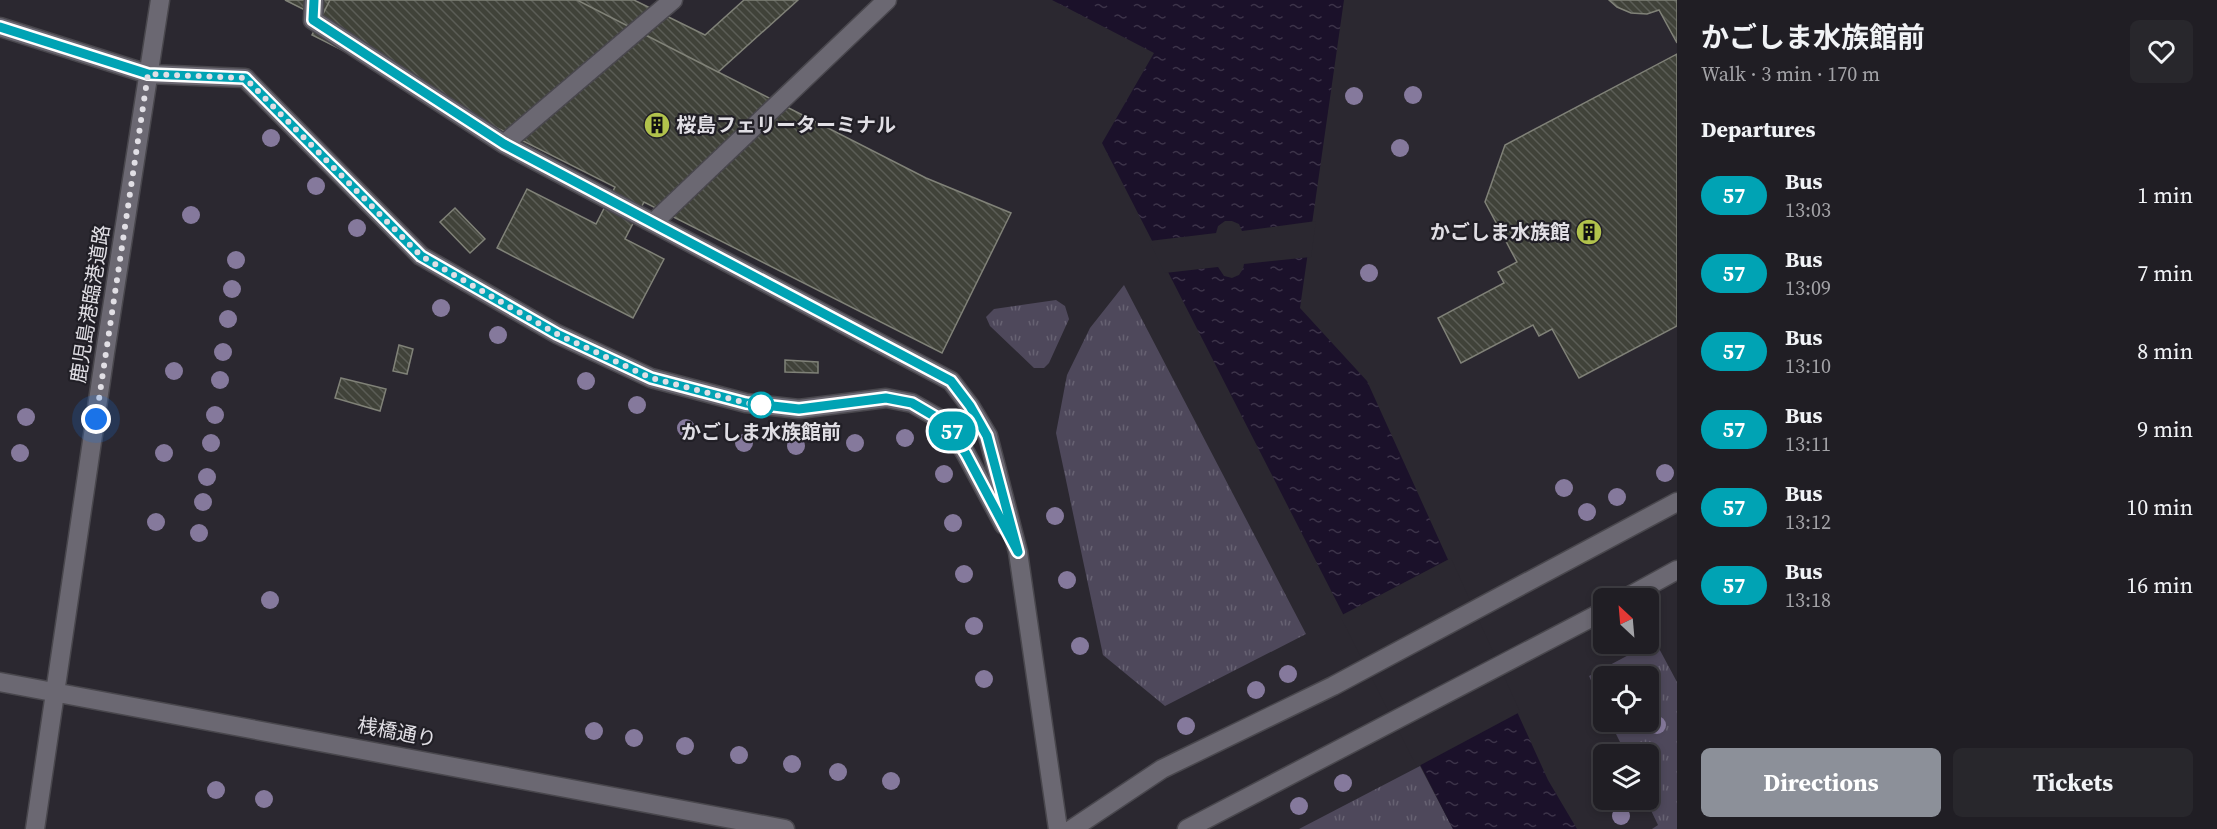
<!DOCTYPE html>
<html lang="en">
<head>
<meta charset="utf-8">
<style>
	:root { --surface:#201e24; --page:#28272c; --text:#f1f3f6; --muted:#a2a2a6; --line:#3d3c41; --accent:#8c9099 }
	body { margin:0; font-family:"Source Serif 4","Noto Sans JP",serif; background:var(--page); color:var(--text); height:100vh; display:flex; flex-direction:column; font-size:22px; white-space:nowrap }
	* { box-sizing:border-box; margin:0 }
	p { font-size:20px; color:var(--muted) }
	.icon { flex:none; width:33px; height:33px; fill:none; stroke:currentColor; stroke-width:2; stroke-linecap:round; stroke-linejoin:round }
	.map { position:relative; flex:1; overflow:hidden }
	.drawer { display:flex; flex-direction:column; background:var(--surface); width:540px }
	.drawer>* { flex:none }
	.badge { padding:0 12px; border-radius:20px; font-size:21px; line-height:39px }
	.needle { width:39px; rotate:334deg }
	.tools { position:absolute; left:1593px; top:588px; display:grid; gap:12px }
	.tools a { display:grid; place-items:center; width:66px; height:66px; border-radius:9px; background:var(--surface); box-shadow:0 3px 9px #0003,0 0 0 2px var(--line); font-size:30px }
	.you { position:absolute; width:30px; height:30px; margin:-15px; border:4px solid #fff; border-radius:50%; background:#1a73e8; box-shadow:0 0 0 9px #1a73e833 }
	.map>.badge { position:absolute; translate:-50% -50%; box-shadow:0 0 0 3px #fff }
	h2 { padding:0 24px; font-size:22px; line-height:54px }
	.round { display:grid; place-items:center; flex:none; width:63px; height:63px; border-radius:9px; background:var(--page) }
	.head { display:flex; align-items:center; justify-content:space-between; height:102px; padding:0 24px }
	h1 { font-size:28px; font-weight:700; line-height:45px }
	.button { display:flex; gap:12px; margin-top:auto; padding:12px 24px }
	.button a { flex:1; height:69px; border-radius:9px; background:var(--accent); color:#fff; font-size:24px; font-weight:700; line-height:69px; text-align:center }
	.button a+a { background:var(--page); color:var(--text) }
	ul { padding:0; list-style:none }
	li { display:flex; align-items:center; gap:18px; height:78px; padding:0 24px }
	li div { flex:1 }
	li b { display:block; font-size:22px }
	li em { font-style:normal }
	li .badge { min-width:66px; font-weight:700; text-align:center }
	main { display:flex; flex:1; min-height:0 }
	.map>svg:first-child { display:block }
</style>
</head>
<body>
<main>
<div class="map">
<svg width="1677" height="829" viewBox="0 0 1677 829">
	<defs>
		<pattern id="grass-tufts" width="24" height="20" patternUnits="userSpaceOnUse" patternTransform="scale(1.5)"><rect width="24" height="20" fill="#4e485b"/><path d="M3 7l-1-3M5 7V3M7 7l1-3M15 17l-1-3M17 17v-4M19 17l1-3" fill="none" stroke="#676272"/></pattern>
		<pattern id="water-ripples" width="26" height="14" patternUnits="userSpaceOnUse" patternTransform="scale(1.5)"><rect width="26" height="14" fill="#1b112a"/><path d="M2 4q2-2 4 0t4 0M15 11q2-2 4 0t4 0" fill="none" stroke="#3c3349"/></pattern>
		<pattern id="building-back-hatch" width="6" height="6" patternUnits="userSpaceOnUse" patternTransform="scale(1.5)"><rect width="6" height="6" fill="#404239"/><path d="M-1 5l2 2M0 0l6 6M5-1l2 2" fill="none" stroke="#5b5d56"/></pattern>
	</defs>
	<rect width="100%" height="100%" fill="#2b2830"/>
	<!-- grass -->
	<path fill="url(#grass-tufts)" d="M 1124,285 L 1306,634 L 1165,706 L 1103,655 L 1056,433 L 1067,375 L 1090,328 Z
		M 1056,300 L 1065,306 L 1069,319 L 1049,363 L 1044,368 L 1034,368 L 990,326 L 986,317 L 994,309 Z
		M 1655,641 L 1677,682 L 1677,829 L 1652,829 L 1658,825 L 1646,800 L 1648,800 L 1648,754 L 1626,754 L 1610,722 L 1648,722 L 1648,676 L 1604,676 L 1603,707 L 1589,676 Z
		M 1420,766 L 1453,829 L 1299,829 Z"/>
	<!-- water -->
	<path fill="url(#water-ripples)" d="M 1052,0 L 1344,0 L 1300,308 L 1367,381 L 1548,780 L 1577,829 L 1453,829 L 1102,143 L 1154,53 Z"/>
	<!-- pier -->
	<path fill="#2b2830" d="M 1225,221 L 1232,221 L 1239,224 L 1242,231 L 1316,221 L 1311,257 L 1244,264 L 1243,269 L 1239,275 L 1232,278 L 1224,276 L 1218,267 L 1165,273 L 1149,241 L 1216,233 L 1218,226 Z
		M 1451,558 L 1520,712 L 1417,767 L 1340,616 Z"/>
	<!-- building -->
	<path fill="url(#building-back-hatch)" stroke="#808278" stroke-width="1.5" d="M 285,0 L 330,0 L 321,18 Z
		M 330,0 L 577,0 L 926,178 L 1011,213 L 942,353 L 644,202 L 625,239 L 664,259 L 633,318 L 497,248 L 527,189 L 596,224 L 615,187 L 312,35 Z
		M 577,0 L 634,0 L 705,35 L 744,0 L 798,0 L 718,72 Z
		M 1609,0 L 1677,0 L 1677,43 L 1659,10 L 1647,14 L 1631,13 L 1617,7 Z
		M 1677,54 L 1677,326 L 1579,378 L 1552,329 L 1539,336 L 1533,325 L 1461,363 L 1438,318 L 1504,283 L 1498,272 L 1517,262 L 1485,202 L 1505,145 Z
		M 455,208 L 485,239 L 470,253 L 440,222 Z
		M 399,345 L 413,349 L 407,374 L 393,371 Z
		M 785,360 L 818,362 L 818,373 L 785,372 Z
		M 341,378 L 386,389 L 380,411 L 335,398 Z"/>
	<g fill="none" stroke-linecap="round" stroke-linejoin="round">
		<defs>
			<path id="minor" d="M 314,0 L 313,20 L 504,144 L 951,381 L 970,406 L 988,436 L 1018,552 L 1058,829
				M 0,27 L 148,74 L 245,78 L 421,256 L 557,334 L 651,378 L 746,403 L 799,409 L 886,398 L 912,403 L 947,423 L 966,454 L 1004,525
				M 504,144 L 673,0
				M 654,222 L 887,0
				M 1626,598 L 1677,570
				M 0,682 L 785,829
				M 35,829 L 105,353 L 160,0
				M 1072,829 L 1162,769 L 1333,686 L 1677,502
				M 1187,829 L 1604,611"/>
		</defs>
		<!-- minor casing -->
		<use href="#minor" stroke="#49474d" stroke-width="21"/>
		<!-- minor -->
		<use href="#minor" stroke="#6b6872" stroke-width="18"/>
	</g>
	<!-- trees -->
	<g fill="#85799c">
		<circle cx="1413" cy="95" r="9"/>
		<circle cx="1354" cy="96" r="9"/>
		<circle cx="271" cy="138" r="9"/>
		<circle cx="1400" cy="148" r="9"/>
		<circle cx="316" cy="186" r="9"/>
		<circle cx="191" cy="215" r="9"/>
		<circle cx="357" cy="228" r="9"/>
		<circle cx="236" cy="260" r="9"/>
		<circle cx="1369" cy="273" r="9"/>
		<circle cx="232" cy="289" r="9"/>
		<circle cx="441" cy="308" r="9"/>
		<circle cx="228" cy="319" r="9"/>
		<circle cx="498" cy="335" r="9"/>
		<circle cx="223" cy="352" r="9"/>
		<circle cx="174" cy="371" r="9"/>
		<circle cx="220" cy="380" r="9"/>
		<circle cx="586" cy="381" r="9"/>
		<circle cx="637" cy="405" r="9"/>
		<circle cx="215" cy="415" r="9"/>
		<circle cx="26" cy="417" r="9"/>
		<circle cx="686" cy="428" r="9"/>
		<circle cx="905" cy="438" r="9"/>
		<circle cx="211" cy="443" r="9"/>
		<circle cx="744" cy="443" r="9"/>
		<circle cx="855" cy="443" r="9"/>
		<circle cx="796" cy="446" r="9"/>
		<circle cx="20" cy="453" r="9"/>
		<circle cx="164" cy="453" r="9"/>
		<circle cx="1665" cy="473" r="9"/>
		<circle cx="944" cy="474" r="9"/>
		<circle cx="207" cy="477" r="9"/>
		<circle cx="1564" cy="488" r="9"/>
		<circle cx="1617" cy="497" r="9"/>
		<circle cx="203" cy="502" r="9"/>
		<circle cx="1587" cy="512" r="9"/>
		<circle cx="1055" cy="516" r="9"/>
		<circle cx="156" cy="522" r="9"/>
		<circle cx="953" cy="523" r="9"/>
		<circle cx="199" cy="533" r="9"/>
		<circle cx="964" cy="574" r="9"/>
		<circle cx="1067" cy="580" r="9"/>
		<circle cx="270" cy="600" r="9"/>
		<circle cx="974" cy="626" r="9"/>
		<circle cx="1080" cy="646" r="9"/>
		<circle cx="1288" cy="674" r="9"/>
		<circle cx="984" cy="679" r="9"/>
		<circle cx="1256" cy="690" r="9"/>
		<circle cx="1657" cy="725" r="9"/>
		<circle cx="1186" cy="726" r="9"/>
		<circle cx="594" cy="731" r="9"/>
		<circle cx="634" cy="738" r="9"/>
		<circle cx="685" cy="746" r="9"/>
		<circle cx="739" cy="755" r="9"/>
		<circle cx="792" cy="764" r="9"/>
		<circle cx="838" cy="772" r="9"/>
		<circle cx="891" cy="781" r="9"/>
		<circle cx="1343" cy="783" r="9"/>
		<circle cx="216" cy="790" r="9"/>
		<circle cx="264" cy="799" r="9"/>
		<circle cx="1299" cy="806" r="9"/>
		<circle cx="1621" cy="816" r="9"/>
	</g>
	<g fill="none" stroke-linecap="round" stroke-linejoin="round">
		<defs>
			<path id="line" d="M 0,27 L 148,74 L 245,78 L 421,256 L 557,334 L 651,378 L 746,403 L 799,409 L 886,398 L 912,403 L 946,423 L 966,454 L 1018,552 L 987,436 L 970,406 L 951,381 L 504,144 L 313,20 L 314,0"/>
		</defs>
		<!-- line casing -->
		<use href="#line" stroke="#fff" stroke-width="14"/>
		<!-- line -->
		<use href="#line" stroke="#00a3b4" stroke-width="9"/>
		<!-- walk -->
		<path stroke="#e1dfe5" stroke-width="6" stroke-dasharray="0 10.8" d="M 96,419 L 148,74 L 245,78 L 421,256 L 557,334 L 651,378 L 746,403 L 763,405 L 761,405"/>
	</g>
	<!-- icons -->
	<defs>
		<symbol id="building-disc" viewBox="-11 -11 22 22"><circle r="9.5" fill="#b2c34c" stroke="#211f26"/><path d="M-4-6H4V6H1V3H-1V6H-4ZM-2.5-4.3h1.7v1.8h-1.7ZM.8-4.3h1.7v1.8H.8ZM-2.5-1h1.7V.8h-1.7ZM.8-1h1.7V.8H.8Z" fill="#111"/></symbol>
	</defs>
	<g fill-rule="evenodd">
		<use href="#building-disc" x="642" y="110" width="30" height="30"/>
		<use href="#building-disc" x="1574" y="217" width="30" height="30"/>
	</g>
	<!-- markers -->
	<circle fill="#fff" stroke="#00a3b4" stroke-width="3" cx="761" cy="405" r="12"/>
	<g text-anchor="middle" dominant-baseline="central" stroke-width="4.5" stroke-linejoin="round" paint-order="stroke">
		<!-- poi labels -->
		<g font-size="20" font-weight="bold" fill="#e1dfe5" stroke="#211f26" text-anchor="start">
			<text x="676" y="125">桜島フェリーターミナル</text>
			<text x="1570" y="232" text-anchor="end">かごしま水族館</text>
		</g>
		<!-- street labels -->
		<g font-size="20" fill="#e1dfe5" stroke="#211f26">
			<text transform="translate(90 304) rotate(-81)">鹿児島港臨港道路</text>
			<text transform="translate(397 732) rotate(11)">桟橋通り</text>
		</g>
		<!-- stop labels -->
		<g font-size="20" font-weight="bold" fill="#e1dfe5" stroke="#211f26">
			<text x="761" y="432">かごしま水族館前</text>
		</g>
	</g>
</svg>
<div class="tools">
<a><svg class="needle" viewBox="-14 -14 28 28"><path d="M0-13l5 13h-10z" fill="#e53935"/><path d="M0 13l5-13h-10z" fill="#a2a2a6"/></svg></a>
<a><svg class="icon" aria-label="locate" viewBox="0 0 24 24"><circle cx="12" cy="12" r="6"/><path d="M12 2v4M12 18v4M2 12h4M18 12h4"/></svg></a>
<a><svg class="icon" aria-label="layers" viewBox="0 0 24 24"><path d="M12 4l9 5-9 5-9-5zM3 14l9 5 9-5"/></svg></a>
</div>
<div class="you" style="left:96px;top:419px"></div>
<b class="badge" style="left:952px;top:431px;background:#00a3b4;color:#fff">57</b>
</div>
<section class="drawer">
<div class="head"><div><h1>かごしま水族館前</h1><p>Walk · 3 min · 170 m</p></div><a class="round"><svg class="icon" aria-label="heart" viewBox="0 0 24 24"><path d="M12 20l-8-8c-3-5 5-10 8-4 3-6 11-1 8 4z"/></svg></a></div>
<h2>Departures</h2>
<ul>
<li><span class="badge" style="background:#00a3b4;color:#fff">57</span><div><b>Bus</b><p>13:03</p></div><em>1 min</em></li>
<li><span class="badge" style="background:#00a3b4;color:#fff">57</span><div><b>Bus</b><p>13:09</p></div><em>7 min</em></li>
<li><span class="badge" style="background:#00a3b4;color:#fff">57</span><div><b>Bus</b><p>13:10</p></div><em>8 min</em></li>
<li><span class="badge" style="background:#00a3b4;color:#fff">57</span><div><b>Bus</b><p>13:11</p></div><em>9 min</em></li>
<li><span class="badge" style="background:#00a3b4;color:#fff">57</span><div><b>Bus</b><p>13:12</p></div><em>10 min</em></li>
<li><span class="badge" style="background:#00a3b4;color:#fff">57</span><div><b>Bus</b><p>13:18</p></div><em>16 min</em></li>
</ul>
<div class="button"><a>Directions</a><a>Tickets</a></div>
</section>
</main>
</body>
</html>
